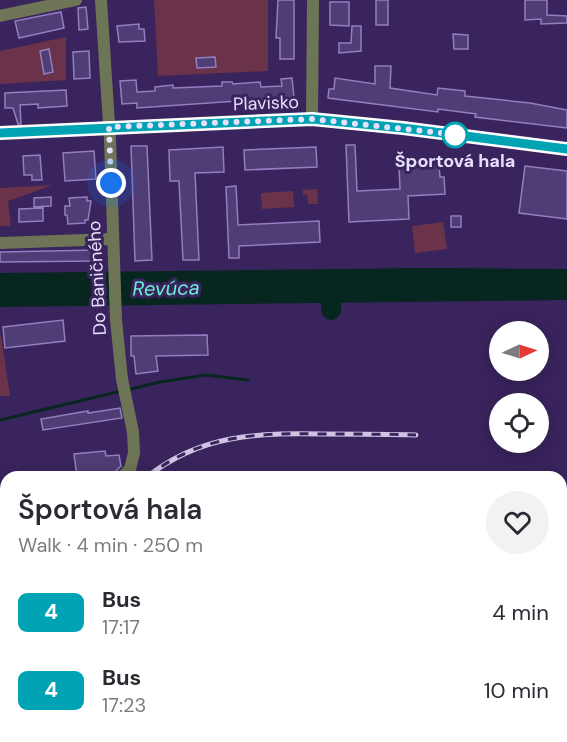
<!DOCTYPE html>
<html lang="en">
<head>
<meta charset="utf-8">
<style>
	:root { --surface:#fff; --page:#f2f2f3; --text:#2b2b33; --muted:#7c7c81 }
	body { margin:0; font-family:"DM Sans",sans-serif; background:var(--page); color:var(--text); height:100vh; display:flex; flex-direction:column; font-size:22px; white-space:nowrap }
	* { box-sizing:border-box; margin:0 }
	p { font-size:20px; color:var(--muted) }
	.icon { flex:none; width:33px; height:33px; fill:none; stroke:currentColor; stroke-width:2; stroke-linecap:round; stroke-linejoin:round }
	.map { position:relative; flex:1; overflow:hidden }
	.side { position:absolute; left:0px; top:471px; width:567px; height:272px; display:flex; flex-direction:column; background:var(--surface); border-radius:18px 18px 0 0; box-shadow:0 3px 15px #0003 }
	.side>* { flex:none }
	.badge { padding:0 12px; border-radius:9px; font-size:21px; line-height:39px }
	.needle { width:39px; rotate:86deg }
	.fabs { position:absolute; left:489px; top:321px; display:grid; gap:12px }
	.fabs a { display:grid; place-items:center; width:60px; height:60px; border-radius:50%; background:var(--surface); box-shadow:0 3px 15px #0003; font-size:30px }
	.you { position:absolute; width:30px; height:30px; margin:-15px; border:4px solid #fff; border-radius:50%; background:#1a73e8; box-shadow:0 0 0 9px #1a73e833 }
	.map>.badge { position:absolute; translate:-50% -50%; box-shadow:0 0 0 3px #fff }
	.round { display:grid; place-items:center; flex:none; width:63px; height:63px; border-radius:32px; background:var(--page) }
	.summary { display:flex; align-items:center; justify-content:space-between; height:102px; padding:0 18px }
	h1 { font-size:28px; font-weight:600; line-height:45px }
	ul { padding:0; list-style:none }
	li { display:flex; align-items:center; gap:18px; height:78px; padding:0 18px }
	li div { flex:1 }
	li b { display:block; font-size:22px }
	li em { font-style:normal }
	li .badge { min-width:66px; font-weight:700; text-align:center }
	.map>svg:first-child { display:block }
</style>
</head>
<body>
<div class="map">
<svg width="567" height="742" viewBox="0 0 567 742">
	<rect width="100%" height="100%" fill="#39245d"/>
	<!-- green -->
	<path fill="#6b3349" d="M 154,0 L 268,0 L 268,71 L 158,76 Z
		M 66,37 L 66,80 L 0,84 L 0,51 Z
		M 53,185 L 8,201 L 11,226 L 0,226 L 0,188 Z
		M 317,189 L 318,204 L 308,204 L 307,195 L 303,195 L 303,190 Z
		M 293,191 L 294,207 L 262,209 L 261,193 Z
		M 443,222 L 447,249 L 415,253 L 412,226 Z
		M 0,335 L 1,335 L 10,396 L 0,396 Z
		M 0,511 L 6,511 L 6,571 L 0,575 Z
		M 6,595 L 6,623 L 0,623 L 0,599 Z"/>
	<!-- water -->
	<path fill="#082620" d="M 421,268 L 567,269 L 567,300 L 0,307 L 0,273 Z"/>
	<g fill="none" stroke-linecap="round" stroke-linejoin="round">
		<!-- stream -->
		<path stroke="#082620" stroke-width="3" d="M 127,390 L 160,382 L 206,375 L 248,380
			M 0,420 L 121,391"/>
		<!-- river -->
		<path stroke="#082620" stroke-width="20" d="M 331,310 L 332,286"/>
	</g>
	<!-- building -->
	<path fill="#4f3d75" stroke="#927ec0" stroke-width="1.5" d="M 278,0 L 294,0 L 294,59 L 280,59 L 280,38 L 276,38 Z
		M 376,0 L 388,0 L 388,25 L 376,25 Z
		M 525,0 L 547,0 L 547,15 L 567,16 L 567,23 L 541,24 L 541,19 L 525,20 Z
		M 330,2 L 349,2 L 349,26 L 330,25 Z
		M 86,7 L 88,29 L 79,30 L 78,8 Z
		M 61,12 L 64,28 L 19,38 L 15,21 Z
		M 139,24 L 139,29 L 144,29 L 145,41 L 119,42 L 117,26 Z
		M 352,26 L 361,26 L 361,51 L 339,53 L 339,43 L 351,43 Z
		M 453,34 L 468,35 L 468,49 L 454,49 Z
		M 49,49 L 53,72 L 44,74 L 40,51 Z
		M 89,51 L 90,78 L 74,79 L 73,52 Z
		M 215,57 L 216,67 L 197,68 L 196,58 Z
		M 375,66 L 391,66 L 390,88 L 437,95 L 438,88 L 465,91 L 465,96 L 530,103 L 567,110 L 567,128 L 475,117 L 476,114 L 438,109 L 438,112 L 328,98 L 329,89 L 334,89 L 335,78 L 375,84 Z
		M 292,78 L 294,97 L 137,108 L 137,103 L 122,104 L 120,81 L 136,80 L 137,92 L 155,91 L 155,87 L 173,85 L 173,88 L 222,86 L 222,82 L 232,82 L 233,84 L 260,82 L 261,87 L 282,86 L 281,79 Z
		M 66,90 L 67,106 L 38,108 L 38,104 L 20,105 L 21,124 L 18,124 L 13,108 L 5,108 L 5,93 Z
		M 346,145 L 355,145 L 357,191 L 400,189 L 399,166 L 439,164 L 440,177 L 444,177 L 445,194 L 408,196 L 409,219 L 349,222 Z
		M 131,146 L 147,146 L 152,260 L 135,261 Z
		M 223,147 L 224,172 L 195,173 L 199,260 L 183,260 L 179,181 L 170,181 L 169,150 Z
		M 316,147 L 317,167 L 245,170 L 244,150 Z
		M 94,151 L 96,179 L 65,181 L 63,153 Z
		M 40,155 L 42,180 L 32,180 L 32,175 L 24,175 L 23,156 Z
		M 525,166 L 567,171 L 567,219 L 519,213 Z
		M 236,186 L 238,225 L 319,221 L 320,242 L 239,246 L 239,258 L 229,258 L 226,187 Z
		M 51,197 L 51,206 L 34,207 L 34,198 Z
		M 87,197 L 87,201 L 91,201 L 88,220 L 85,220 L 85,223 L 68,224 L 67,215 L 65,215 L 65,206 L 70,206 L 69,198 Z
		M 43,208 L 43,221 L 19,222 L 19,209 Z
		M 451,216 L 461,216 L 461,227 L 451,227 Z
		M 97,250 L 97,261 L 0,262 L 0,252 Z
		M 63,320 L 65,341 L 5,348 L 3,327 Z
		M 207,335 L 208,355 L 156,356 L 158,371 L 136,374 L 134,356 L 131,356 L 131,336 Z
		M 120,408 L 122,418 L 43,430 L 41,419 L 88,411 L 88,413 Z
		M 105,451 L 106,456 L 119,455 L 121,466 L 113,474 L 77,477 L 74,454 Z"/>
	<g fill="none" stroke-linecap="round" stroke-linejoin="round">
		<!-- street -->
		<path stroke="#6e7456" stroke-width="12" d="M 101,0 L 110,140 L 116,320 L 122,379 L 133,432 L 134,453 L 130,469 L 122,477
			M 0,16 L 76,0
			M 312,119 L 313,0
			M 0,133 L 312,119 L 403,128 L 567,149
			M 0,243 L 113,239
			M 0,497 L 6,497"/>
		<defs>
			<path id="rail" d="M 147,477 C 201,434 257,433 323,434 C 354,434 385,434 416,435
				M 0,591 L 6,587
				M 0,628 L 6,628
				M 0,642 L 6,643
				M 246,736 L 252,742
				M 264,736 L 269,742"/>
		</defs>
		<!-- rail casing -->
		<use href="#rail" stroke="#cec5e5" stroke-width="5"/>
		<!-- rail -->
		<use href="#rail" stroke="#39245d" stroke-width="3" stroke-dasharray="9" stroke-linecap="butt"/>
	</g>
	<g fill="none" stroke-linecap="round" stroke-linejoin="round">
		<defs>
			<path id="line" d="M 0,133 L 312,119 L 403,128 L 567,149"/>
		</defs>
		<!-- line casing -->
		<use href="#line" stroke="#fff" stroke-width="14"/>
		<!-- line -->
		<use href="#line" stroke="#00a3b4" stroke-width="9"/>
		<!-- walk -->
		<path stroke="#e7e0fc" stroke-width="6" stroke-dasharray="0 10.8" d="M 111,183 L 109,127 L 312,119 L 460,135 L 455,135"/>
	</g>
	<!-- markers -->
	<circle fill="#fff" stroke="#00a3b4" stroke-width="3" cx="455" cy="135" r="12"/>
	<g text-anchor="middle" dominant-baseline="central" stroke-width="6" stroke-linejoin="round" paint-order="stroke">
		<!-- street labels -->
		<g font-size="18" fill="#e7e0fc" stroke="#39245d">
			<text transform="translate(266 103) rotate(-2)">Plavisko</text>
			<text transform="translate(97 278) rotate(-93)">Do Baničného</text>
		</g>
		<!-- stop labels -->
		<g font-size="18" font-weight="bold" fill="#e7e0fc" stroke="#39245d">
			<text x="455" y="161">Športová hala</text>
		</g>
		<!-- water labels -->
		<g font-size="20" font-style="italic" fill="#6befd3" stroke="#39245d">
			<text transform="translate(166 288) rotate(-1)">Revúca</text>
		</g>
	</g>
</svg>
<div class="fabs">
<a><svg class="needle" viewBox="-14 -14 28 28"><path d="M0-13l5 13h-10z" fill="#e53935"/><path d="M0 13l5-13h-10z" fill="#7c7c81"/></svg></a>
<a><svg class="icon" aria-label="locate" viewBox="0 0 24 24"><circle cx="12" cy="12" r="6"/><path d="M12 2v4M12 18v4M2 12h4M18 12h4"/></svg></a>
</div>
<div class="you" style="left:111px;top:183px"></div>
<section class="side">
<div class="summary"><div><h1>Športová hala</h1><p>Walk · 4 min · 250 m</p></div><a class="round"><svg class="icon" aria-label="heart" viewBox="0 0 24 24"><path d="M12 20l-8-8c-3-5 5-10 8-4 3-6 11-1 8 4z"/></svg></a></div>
<ul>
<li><span class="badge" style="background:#00a3b4;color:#fff">4</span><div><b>Bus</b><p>17:17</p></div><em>4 min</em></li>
<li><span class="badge" style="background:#00a3b4;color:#fff">4</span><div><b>Bus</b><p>17:23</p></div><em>10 min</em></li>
</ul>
</section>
</div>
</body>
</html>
